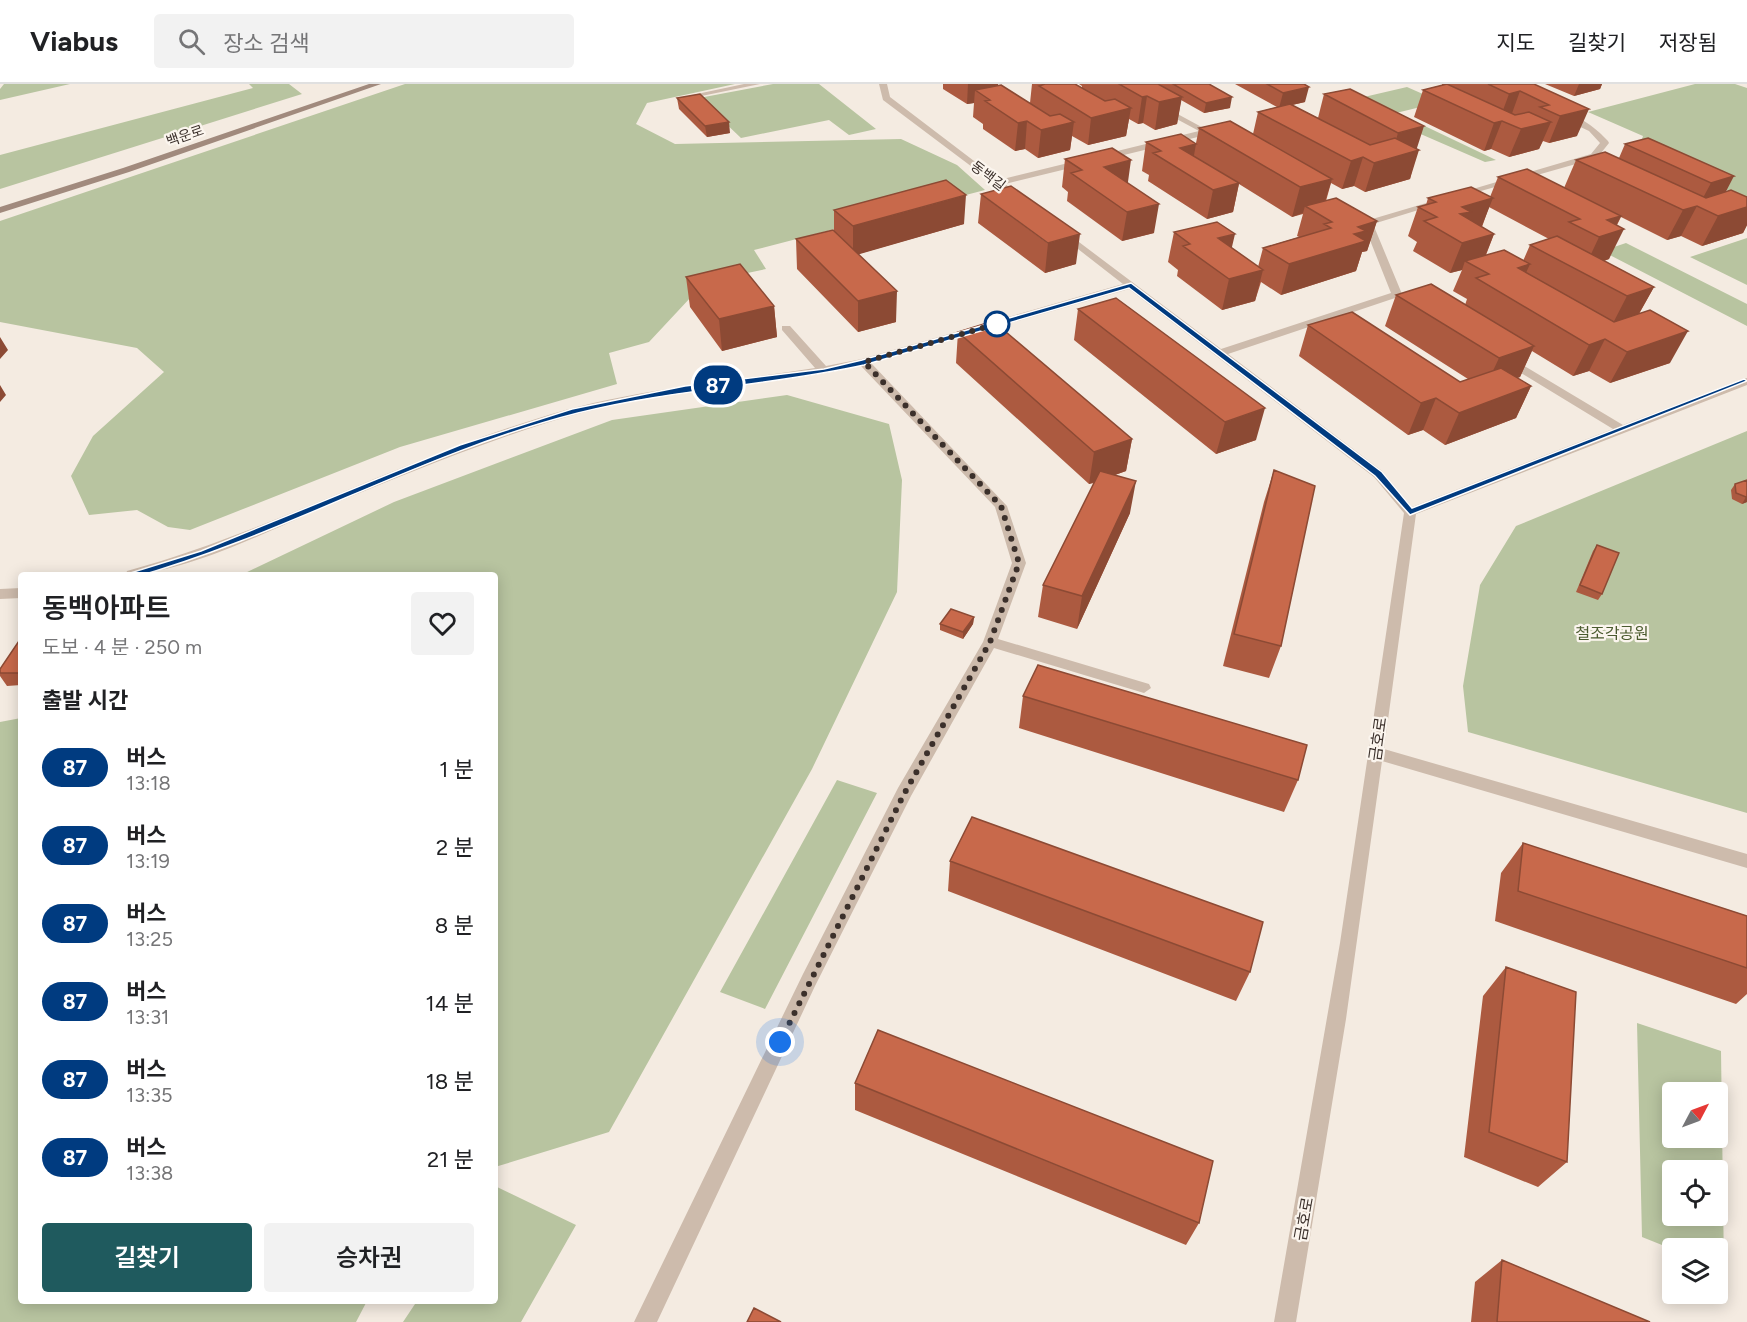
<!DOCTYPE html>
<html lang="ko">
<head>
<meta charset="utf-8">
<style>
	:root { --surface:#fff; --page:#f2f2f2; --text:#202124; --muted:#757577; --line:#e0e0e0; --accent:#1f5a5e }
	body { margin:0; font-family:Figtree,"Noto Sans KR",sans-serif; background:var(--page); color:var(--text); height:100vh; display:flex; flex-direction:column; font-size:22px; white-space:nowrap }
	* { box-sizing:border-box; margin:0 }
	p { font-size:20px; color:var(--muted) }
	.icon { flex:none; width:33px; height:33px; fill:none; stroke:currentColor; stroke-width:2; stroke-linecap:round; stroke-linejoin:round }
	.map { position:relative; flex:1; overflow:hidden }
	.drawer { position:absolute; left:18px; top:488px; width:480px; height:732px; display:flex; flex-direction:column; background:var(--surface); border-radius:6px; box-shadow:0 3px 15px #0003 }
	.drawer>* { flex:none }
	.badge { padding:0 12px; border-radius:20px; font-size:21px; line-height:39px }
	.needle { width:39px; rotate:49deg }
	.controls { position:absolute; left:1662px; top:998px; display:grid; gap:12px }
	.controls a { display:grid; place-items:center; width:66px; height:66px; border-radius:6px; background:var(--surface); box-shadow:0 3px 15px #0003; font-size:30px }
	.you { position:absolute; width:30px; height:30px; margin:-15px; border:4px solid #fff; border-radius:50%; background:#1a73e8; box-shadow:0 0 0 9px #1a73e833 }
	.map>.badge { position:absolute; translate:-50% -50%; box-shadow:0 0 0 3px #fff }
	h2 { padding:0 24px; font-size:22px; line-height:54px }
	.round { display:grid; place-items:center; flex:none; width:63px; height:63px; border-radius:6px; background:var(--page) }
	.headline { display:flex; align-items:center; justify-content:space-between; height:102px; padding:0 24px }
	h1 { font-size:28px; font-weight:600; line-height:45px }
	.primary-button { display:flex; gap:12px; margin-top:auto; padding:12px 24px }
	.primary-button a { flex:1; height:69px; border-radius:6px; background:var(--accent); color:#fff; font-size:24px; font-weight:600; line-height:69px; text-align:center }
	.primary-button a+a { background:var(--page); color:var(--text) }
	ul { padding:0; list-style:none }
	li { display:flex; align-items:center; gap:18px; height:78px; padding:0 24px }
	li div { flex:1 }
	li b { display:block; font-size:22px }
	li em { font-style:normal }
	li .badge { min-width:66px; font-weight:700; text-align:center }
	header { display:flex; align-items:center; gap:36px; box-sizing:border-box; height:84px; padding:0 30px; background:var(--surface); border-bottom:2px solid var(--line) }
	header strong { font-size:28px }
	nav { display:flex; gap:33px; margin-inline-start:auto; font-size:21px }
	.search { width:420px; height:54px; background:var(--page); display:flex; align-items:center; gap:15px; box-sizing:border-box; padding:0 21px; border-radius:6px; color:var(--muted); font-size:22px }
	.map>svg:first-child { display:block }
</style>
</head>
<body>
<header>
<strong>Viabus</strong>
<div class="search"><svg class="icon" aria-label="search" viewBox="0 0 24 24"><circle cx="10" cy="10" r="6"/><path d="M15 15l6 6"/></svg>장소 검색</div>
<nav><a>지도</a><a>길찾기</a><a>저장됨</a></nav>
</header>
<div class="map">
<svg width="1747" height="1238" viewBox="0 0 1747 1238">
	<rect width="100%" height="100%" fill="#f4ebe1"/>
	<!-- green -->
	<path fill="#b8c4a0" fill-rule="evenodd" d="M 4,0 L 70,0 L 0,16 L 0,5 Z
		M 249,0 L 289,0 L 302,10 L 0,105 L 0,71 L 253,4 Z
		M 405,0 L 735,0 L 647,19 L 636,40 L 675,60 L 901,55 L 957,81 L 985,106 L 754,166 L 766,185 L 705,198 L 649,258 L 609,269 L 617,300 L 400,363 L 190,446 L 168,443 L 137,426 L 89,431 L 71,392 L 93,352 L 164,288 L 137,264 L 0,238 L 0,137 Z
		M 773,0 L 819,0 L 876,45 L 849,51 L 829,36 L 741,54 L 699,14 Z
		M 1695,0 L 1735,0 L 1747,4 L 1747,115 L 1638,67 L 1643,52 L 1588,28 Z
		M 1407,3 L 1441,18 L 1396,29 L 1364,13 Z
		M 1408,34 L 1496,76 L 1485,78 L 1393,38 Z
		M 1747,154 L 1747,201 L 1690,173 Z
		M 1626,159 L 1747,220 L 1747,242 L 1602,167 Z
		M 787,311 L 889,340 L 902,396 L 897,508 L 812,685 L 609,1048 L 495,1083 L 495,490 L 243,490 L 394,418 L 612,336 Z
		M 1747,347 L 1747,729 L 1468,648 L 1463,602 L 1480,501 L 1516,442 Z
		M 21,634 L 21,1216 L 367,1217 L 356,1238 L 0,1238 L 0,638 Z
		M 837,696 L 877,709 L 765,925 L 720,908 Z
		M 1637,939 L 1721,967 L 1724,1185 L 1718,1183 L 1718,1164 L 1672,1165 L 1642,1153 ZM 1672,1008 L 1718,1008 L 1718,1053 L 1672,1053 ZM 1672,1086 L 1718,1086 L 1718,1131 L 1672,1131 Z
		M 495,1102 L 576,1141 L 521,1238 L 403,1238 L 417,1217 L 495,1216 Z"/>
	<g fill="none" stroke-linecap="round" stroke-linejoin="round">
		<!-- minor -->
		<path fill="#cdbbac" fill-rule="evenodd" d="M 744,0 L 760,0 L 682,16 L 678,14 Z
			M 879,0 L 887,0 L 890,13 L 999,96 L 1199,47 L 1158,25 L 1157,23 L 1161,21 L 1220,53 L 1216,56 L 1206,51 L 1005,100 L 1023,114 L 1023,118 L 1020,119 L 883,16 Z
			M 1561,30 C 1579,30 1597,45 1608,57 L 1609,59 L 1597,74 L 1456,114 L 1456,110 L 1591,70 L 1600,59 L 1589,47 L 1561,34 Z
			M 1433,117 L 1441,119 L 1373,140 L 1402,210 L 1401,212 L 1228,270 L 1382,387 L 1412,423 L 1613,345 L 1503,278 L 1503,274 L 1511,274 L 1623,341 L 1747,294 L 1747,301 L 1416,430 L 1384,665 L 1747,770 L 1747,784 L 1382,677 L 1346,935 L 1296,1238 L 1274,1238 L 1340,859 L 1404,429 L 1374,393 L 1129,205 L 871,279 L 1007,422 L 1026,479 L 998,555 L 1149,600 L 1151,604 L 1144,609 L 994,564 L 911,712 L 815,902 L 657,1238 L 634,1238 L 803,890 L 898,704 L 983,558 L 1012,479 L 995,423 L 861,282 C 757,303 649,306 546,339 C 468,364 393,395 318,426 C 263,449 184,490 126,490 L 127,487 C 268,448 399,377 539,334 C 629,305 722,299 815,284 L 782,246 L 782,242 L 790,242 L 826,282 L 862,275 L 1123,200 L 1060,151 L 1058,149 L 1063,146 L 1221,265 L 1391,209 L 1364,141 L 1357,136 L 1362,133 L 1369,136 Z
			M 21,504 L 21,514 L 0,515 L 0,505 Z"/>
		<!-- secondary -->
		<path fill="#a18a7d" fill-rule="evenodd" d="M 369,0 L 381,0 L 129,88 L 0,129 L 0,123 L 123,84 Z"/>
	</g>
	<!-- wall -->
	<path fill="#ac5a40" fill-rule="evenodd" d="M 943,0 L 998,0 L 998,1 L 1030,19 L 1032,0 L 1075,0 L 1082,4 L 1082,2 L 1079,0 L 1209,0 L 1230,24 L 1204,29 L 1181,16 L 1177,40 L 1155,46 L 1143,39 L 1138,40 L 1129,35 L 1126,52 L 1088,61 L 1072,52 L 1070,66 L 1038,74 L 1025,65 L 1015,67 L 983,45 L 983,40 L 973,33 L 974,19 L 967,20 L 943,5 Z
		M 1235,0 L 1304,0 L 1305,18 L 1292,21 L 1318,34 L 1324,10 L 1350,5 L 1417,65 L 1410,95 L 1365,108 L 1354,102 L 1342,105 L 1331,99 L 1326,117 L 1377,137 L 1367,167 L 1362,168 L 1356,187 L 1281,211 L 1261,198 L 1255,217 L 1222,226 L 1177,192 L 1178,186 L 1168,178 L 1174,148 L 1232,164 L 1258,183 L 1263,164 L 1299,153 L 1297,152 L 1303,130 L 1292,133 L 1239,100 L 1233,128 L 1207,135 L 1148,97 L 1149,91 L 1142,87 L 1146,58 L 1196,59 L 1199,44 L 1253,50 L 1258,28 L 1277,23 Z
		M 1442,0 L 1534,0 L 1577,52 L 1549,59 L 1543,57 L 1539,65 L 1509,73 L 1491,65 L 1484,67 L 1414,33 L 1423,6 L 1442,1 Z
		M 1545,0 L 1602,0 L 1600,5 L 1574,12 Z
		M 677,14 L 730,49 L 707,53 L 679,25 Z
		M 1648,54 L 1726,108 L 1747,113 L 1747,141 L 1743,149 L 1702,162 L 1681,152 L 1667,156 L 1621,133 L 1617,141 L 1609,175 L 1604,177 L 1654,203 L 1639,230 L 1670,279 L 1610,299 L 1589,287 L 1573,292 L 1532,267 L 1520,293 L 1517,294 L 1531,302 L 1516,334 L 1445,361 L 1423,346 L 1408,351 L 1299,272 L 1308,241 L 1460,298 L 1468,295 L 1385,242 L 1396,211 L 1465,221 L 1467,215 L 1453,207 L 1462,186 L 1450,189 L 1413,167 L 1417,158 L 1408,152 L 1418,123 L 1426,121 L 1428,114 L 1490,113 L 1498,93 L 1564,104 L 1576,76 L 1619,74 L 1625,60 ZM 1489,123 L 1549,155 L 1530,161 L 1523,177 L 1486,171 L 1494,150 L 1482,143 Z
		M 1065,75 L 1128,99 L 1154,149 L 1122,157 L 1067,117 L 1068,108 L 1062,103 Z
		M 981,110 L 1076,180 L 1045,189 L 978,139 Z
		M 834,126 L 964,140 L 858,170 L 896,238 L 858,248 L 797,185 L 796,155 L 834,147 Z
		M 686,193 L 774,222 L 777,253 L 722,267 L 690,223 Z
		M 1078,225 L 1256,356 L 1216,370 L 1074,256 Z
		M 958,248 L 1132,355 L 1126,387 L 1115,391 L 1130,429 L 1077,545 L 1038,533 L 1043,501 L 1094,399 L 1089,400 L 956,279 Z
		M 1274,386 L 1281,562 L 1269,594 L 1223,582 L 1264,418 Z
		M 1747,396 L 1747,418 L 1742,420 L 1732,415 L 1731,406 L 1735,400 Z
		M 1597,461 L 1602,510 L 1598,516 L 1576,508 L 1593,467 Z
		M 974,533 L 973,540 L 963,555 L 940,546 L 940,540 Z
		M 21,554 L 21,601 L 7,602 L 0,592 L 0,585 Z
		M 1023,612 L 1298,696 L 1284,728 L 1019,644 Z
		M 1523,759 L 1747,832 L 1747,910 L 1736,920 L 1495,837 L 1501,789 Z
		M 950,777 L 1250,888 L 1236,917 L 948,807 Z
		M 1506,883 L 1567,1078 L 1538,1103 L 1464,1073 L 1483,912 Z
		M 855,999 L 1199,1139 L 1186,1161 L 855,1026 Z
		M 1502,1176 L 1650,1238 L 1471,1238 L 1475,1198 Z"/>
	<!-- shaded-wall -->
	<path fill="#8c4a34" d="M 968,0 L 998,0 L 997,14 L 975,6 L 974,19 L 967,20 Z
		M 1579,0 L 1602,0 L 1600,5 L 1574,12 Z
		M 1309,3 L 1305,18 L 1279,24 L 1283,9 Z
		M 1520,7 L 1510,35 L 1499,37 L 1509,10 Z
		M 1147,12 L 1143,39 L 1138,40 L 1142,13 Z
		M 1182,13 L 1177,40 L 1155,46 L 1159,18 Z
		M 1232,13 L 1230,24 L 1204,29 L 1206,19 Z
		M 1131,24 L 1126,52 L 1088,61 L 1091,34 Z
		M 1589,25 L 1577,52 L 1549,59 L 1560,32 Z
		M 1027,37 L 1025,65 L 1015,67 L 1018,39 Z
		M 1502,37 L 1491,65 L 1484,67 L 1494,39 Z
		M 729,38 L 730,49 L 707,53 L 705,42 Z
		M 1074,38 L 1070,66 L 1038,74 L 1041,46 Z
		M 1551,38 L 1539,65 L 1509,73 L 1521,45 Z
		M 1424,42 L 1416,67 L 1419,66 L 1410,95 L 1365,108 L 1374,79 L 1390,75 L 1398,49 Z
		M 1196,60 L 1191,88 L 1180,64 Z
		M 1363,73 L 1354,102 L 1342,105 L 1351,77 Z
		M 1131,76 L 1127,105 L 1104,83 Z
		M 1734,92 L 1719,121 L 1698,123 L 1711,99 Z
		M 1332,95 L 1323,124 L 1305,122 L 1303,129 L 1292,133 L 1300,103 Z
		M 1239,99 L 1233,128 L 1207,135 L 1213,106 Z
		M 966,111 L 964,140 L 853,172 L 853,142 Z
		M 1493,114 L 1481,144 L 1451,153 L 1462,123 Z
		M 1159,120 L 1154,149 L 1122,157 L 1127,128 Z
		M 1697,122 L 1681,152 L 1667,156 L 1683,126 Z
		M 1747,123 L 1747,141 L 1743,149 L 1702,162 L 1718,132 Z
		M 1621,132 L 1613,148 L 1624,145 L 1609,175 L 1585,183 L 1607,136 Z
		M 1377,137 L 1367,167 L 1362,168 L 1356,187 L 1281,211 L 1289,180 L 1358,143 Z
		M 1080,150 L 1076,180 L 1045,189 L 1048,159 Z
		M 1235,150 L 1228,180 L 1218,154 Z
		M 1494,150 L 1482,180 L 1465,177 L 1462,186 L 1450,189 L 1462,159 Z
		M 1530,180 L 1516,211 L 1518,184 Z
		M 1263,186 L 1255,217 L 1222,226 L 1229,195 Z
		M 1654,203 L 1637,233 L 1611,243 L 1627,212 Z
		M 897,207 L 896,238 L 858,248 L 858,217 Z
		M 774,222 L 777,253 L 722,267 L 719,235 Z
		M 1688,247 L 1670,279 L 1610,299 L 1627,268 Z
		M 0,253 L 8,266 L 0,275 Z
		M 1605,255 L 1589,287 L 1573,292 L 1589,261 Z
		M 1534,262 L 1520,293 L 1484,306 L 1499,274 Z
		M 0,301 L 6,311 L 0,318 Z
		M 1531,302 L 1516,334 L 1445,361 L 1459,329 Z
		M 1436,314 L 1423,346 L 1408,351 L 1421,319 Z
		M 1265,324 L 1256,356 L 1216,370 L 1225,338 Z
		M 1132,355 L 1126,387 L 1089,400 L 1094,368 Z
		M 1136,397 L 1130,429 L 1077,545 L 1082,512 Z
		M 1746,413 L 1747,413 L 1747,418 L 1742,420 Z
		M 974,533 L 973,540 L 963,555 L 963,548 Z"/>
	<!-- building -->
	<path fill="#c8694b" stroke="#8c4a34" stroke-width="1.5" d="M 1045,0 L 1075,0 L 1105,17 L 1115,15 L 1131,24 L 1091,34 L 1039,2 Z
		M 1119,0 L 1158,0 L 1182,13 L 1159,18 L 1147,12 L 1142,13 Z
		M 1173,0 L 1209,0 L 1232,13 L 1206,19 Z
		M 1267,0 L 1304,0 L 1309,3 L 1283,9 Z
		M 1447,0 L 1515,31 L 1529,28 L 1551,38 L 1521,45 L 1502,37 L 1494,39 L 1423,6 Z
		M 1488,0 L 1534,0 L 1589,25 L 1560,32 L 1540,23 L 1549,21 L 1520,7 L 1509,10 Z
		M 1001,1 L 1050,32 L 1060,30 L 1074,38 L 1041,46 L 1027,37 L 1018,39 L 985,17 L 990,16 L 975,6 Z
		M 1350,5 L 1424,42 L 1398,49 L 1324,10 Z
		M 700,10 L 729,38 L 705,42 L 677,14 Z
		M 1290,20 L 1370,61 L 1395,54 L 1419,66 L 1374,79 L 1363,73 L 1351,77 L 1258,28 Z
		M 1230,37 L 1332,95 L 1300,103 L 1199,44 Z
		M 1181,50 L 1196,60 L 1180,64 L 1239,99 L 1213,106 L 1153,69 L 1161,67 L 1146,58 Z
		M 1648,54 L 1734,92 L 1711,99 L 1625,60 Z
		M 1112,64 L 1131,76 L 1104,83 L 1159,120 L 1127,128 L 1071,89 L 1082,86 L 1065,75 Z
		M 1605,68 L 1706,114 L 1731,106 L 1747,113 L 1747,123 L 1718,132 L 1697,122 L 1683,126 L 1576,76 Z
		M 1527,85 L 1621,132 L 1607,136 L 1624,145 L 1599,153 L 1569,138 L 1580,135 L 1498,93 Z
		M 946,96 L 966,111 L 853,142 L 834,126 Z
		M 1011,102 L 1080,150 L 1048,159 L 981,110 Z
		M 1471,103 L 1493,114 L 1462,123 L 1471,128 L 1460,130 L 1494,150 L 1462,159 L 1424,137 L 1437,133 L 1418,123 L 1436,118 L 1428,114 Z
		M 1336,114 L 1377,137 L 1358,143 L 1366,147 L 1354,150 L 1366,157 L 1289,180 L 1263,164 L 1331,144 L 1324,140 L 1332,138 L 1305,122 Z
		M 1217,138 L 1235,150 L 1218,154 L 1263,186 L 1229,195 L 1183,162 L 1190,160 L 1174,148 Z
		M 833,146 L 897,207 L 858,217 L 796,155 Z
		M 1557,152 L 1654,203 L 1627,212 L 1530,161 Z
		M 1504,166 L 1530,180 L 1518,184 L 1614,238 L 1650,226 L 1688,247 L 1627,268 L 1605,255 L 1589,261 L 1476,194 L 1489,190 L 1465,177 Z
		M 740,180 L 774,222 L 719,235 L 686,193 Z
		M 1431,200 L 1534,262 L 1499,274 L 1396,211 Z
		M 1116,214 L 1265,324 L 1225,338 L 1078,225 Z
		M 1352,228 L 1460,298 L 1501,284 L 1531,302 L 1459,329 L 1436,314 L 1421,319 L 1308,241 Z
		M 993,237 L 1132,355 L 1094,368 L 958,248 Z
		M 1274,386 L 1315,402 L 1281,562 L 1234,550 Z
		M 1100,387 L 1136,397 L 1082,512 L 1043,501 Z
		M 1747,396 L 1747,413 L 1746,413 L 1736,409 L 1735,400 Z
		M 1597,461 L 1619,469 L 1602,510 L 1580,501 Z
		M 951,525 L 974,533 L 963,548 L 940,540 Z
		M 21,554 L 21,589 L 0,589 L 0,585 Z
		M 1038,581 L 1307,661 L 1298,696 L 1023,612 Z
		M 972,733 L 1263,838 L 1250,888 L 950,777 Z
		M 1523,759 L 1747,832 L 1747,884 L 1518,807 Z
		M 1506,883 L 1576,908 L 1567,1078 L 1489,1048 Z
		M 878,946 L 1213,1077 L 1199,1139 L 855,999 Z
		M 1502,1176 L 1650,1238 L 1497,1238 Z
		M 754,1224 L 781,1238 L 747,1238 Z"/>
	<!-- line -->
	<path fill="#003b80" stroke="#fff" stroke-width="1.5" d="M 1131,199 L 1382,388 L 1412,424 L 1744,295 L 1747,297 L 1410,431 L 1375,392 L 1129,204 L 864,281 C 769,302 672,305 578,329 C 424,368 285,451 132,494 L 127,490 L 201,467 L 460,361 L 572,325 L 685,302 L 824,285 L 862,276 Z"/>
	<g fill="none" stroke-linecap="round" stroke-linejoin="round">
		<!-- walk -->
		<path stroke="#3b302b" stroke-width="6" stroke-dasharray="0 10.8" d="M 780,958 L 904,710 L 990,558 L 1019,479 L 1001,422 L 864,278 L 997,240"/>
	</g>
	<!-- markers -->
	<circle fill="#fff" stroke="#003b80" stroke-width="3" cx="997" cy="240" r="12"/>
	<g text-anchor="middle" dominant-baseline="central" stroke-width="4.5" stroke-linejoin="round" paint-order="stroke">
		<!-- far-street labels -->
		<g font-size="14" fill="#3b302b" stroke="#fbf5ee">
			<text transform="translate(185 52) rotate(-19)">백운로</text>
			<text transform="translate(988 92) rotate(37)">동백길</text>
		</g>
		<!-- park labels -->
		<g font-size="16" fill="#4a5a2e" stroke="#fbf5ee">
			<text x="1612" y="549">철조각공원</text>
		</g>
		<!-- street labels -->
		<g font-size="16" fill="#3b302b" stroke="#fbf5ee">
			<text transform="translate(1378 655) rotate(-82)">금호로</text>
			<text transform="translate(1304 1135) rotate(-80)">금호로</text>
		</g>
	</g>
</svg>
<div class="controls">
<a><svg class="needle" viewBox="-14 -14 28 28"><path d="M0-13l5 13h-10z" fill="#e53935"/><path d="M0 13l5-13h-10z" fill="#757577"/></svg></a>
<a><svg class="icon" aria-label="locate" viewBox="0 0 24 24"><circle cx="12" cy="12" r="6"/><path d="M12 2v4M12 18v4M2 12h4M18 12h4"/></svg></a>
<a><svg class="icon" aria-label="layers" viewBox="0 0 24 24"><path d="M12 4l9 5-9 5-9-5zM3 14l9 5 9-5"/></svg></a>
</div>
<div class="you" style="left:780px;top:958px"></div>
<b class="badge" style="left:718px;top:301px;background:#003b80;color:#fff">87</b>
<section class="drawer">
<div class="headline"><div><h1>동백아파트</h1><p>도보 · 4 분 · 250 m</p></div><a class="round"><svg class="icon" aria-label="heart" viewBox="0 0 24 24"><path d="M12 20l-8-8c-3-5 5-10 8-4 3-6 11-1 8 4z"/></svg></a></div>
<h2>출발 시간</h2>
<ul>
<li><span class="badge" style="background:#003b80;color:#fff">87</span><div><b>버스</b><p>13:18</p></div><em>1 분</em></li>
<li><span class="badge" style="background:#003b80;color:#fff">87</span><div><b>버스</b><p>13:19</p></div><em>2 분</em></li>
<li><span class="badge" style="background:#003b80;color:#fff">87</span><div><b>버스</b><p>13:25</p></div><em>8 분</em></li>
<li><span class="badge" style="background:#003b80;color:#fff">87</span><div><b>버스</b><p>13:31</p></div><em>14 분</em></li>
<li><span class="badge" style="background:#003b80;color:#fff">87</span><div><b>버스</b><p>13:35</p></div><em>18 분</em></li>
<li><span class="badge" style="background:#003b80;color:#fff">87</span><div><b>버스</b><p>13:38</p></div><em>21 분</em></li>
</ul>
<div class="primary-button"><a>길찾기</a><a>승차권</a></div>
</section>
</div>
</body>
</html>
